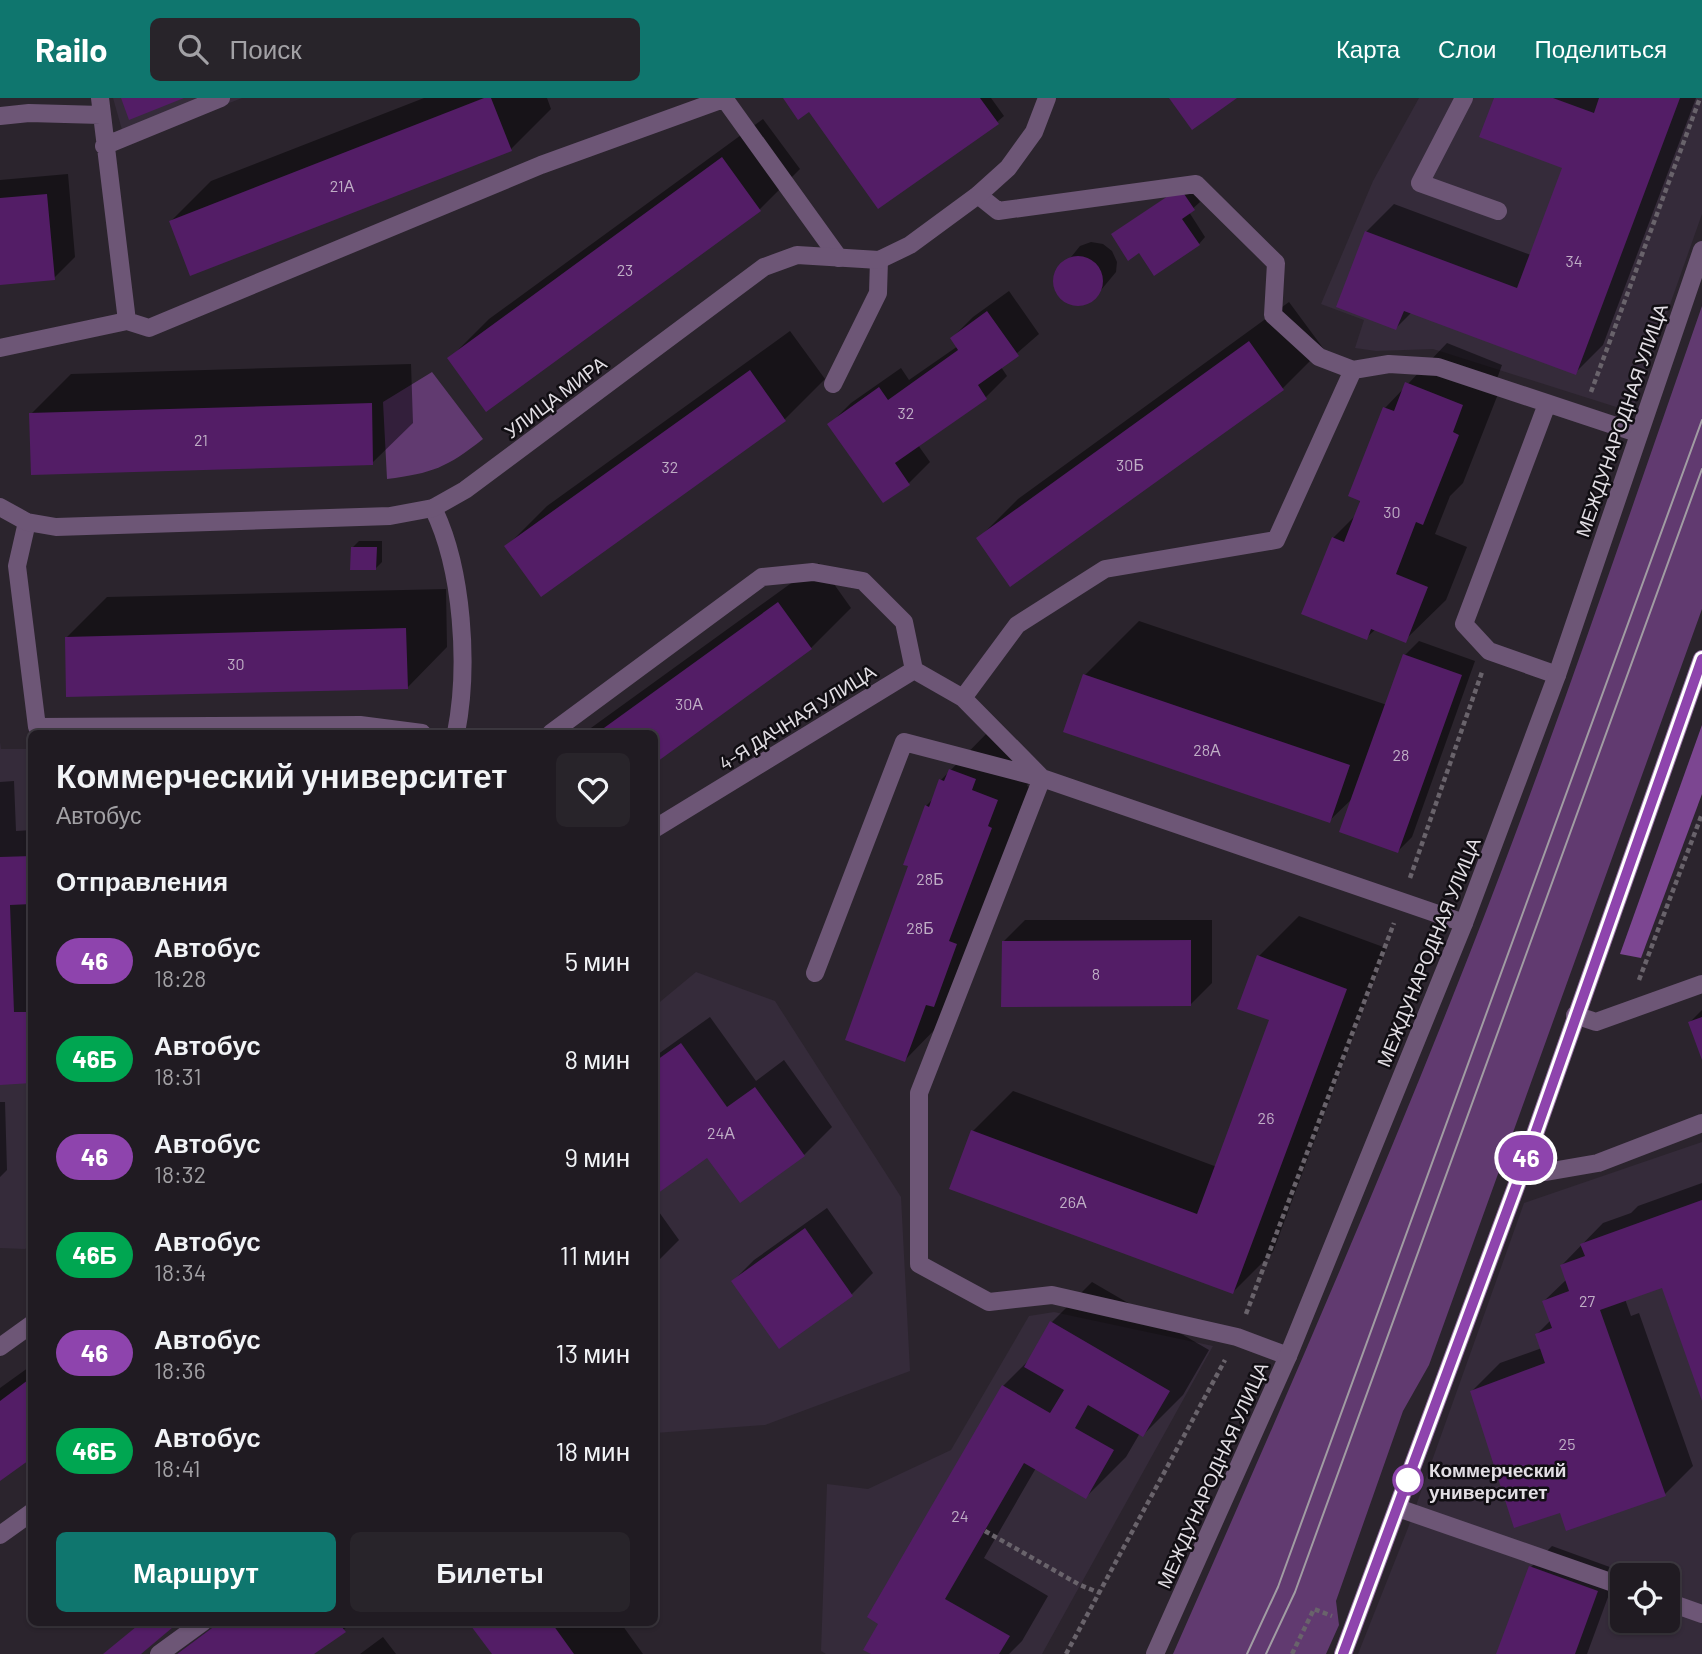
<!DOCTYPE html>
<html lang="ru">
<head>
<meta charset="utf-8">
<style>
	:root { --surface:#201b22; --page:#28242a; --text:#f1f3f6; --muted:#a2a1a5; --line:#3d3940; --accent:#0f766e }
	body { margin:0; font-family:Barlow,sans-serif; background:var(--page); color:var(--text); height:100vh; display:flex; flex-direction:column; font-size:26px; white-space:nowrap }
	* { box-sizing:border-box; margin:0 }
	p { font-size:23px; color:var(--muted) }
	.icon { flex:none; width:38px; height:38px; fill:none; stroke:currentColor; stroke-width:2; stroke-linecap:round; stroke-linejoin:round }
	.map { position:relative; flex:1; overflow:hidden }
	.drawer { position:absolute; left:28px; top:632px; width:630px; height:896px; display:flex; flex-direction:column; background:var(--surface); border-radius:10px; box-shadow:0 2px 5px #0004,0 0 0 2px var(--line) }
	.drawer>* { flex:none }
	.badge { padding:0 14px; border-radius:23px; font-size:24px; line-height:46px }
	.fabs { position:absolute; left:1610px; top:1465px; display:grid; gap:14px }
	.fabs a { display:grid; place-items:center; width:70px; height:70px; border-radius:10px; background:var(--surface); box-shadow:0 2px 5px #0004,0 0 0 2px var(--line); font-size:35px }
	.map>.badge { position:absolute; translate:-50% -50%; box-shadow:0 0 0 4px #fff }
	h2 { padding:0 28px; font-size:26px; line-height:63px }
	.round { display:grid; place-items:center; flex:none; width:74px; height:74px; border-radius:10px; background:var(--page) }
	.headline { display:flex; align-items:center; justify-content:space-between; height:119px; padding:0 28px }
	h1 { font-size:33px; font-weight:800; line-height:52px }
	.button { display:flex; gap:14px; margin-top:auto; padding:14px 28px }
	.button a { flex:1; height:80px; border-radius:10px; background:var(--accent); color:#fff; font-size:28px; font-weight:800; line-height:80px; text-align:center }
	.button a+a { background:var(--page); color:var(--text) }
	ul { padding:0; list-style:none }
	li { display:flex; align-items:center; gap:21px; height:98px; padding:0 28px }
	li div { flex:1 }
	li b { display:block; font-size:26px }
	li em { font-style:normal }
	li .badge { min-width:77px; font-weight:700; text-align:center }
	header { display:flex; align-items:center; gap:42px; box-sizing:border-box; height:98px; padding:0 35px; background:var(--accent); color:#fff }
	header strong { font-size:33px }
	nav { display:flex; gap:38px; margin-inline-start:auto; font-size:24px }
	.search { width:490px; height:63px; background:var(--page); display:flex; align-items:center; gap:18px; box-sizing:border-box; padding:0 24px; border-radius:10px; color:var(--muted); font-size:26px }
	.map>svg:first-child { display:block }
</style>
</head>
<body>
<header>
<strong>Railo</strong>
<div class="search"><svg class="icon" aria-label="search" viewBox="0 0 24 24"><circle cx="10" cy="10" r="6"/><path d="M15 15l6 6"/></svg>Поиск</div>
<nav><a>Карта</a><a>Слои</a><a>Поделиться</a></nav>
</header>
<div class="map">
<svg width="1702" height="1556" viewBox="0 0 1702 1556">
	<rect width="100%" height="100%" fill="#2b242d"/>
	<!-- built -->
	<path fill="#352b3a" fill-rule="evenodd" d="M 113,0 L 242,0 L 126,46 Z
		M 1419,0 L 1702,0 L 1702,116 L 1632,314 L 1433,251 L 1376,253 L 1355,250 L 1364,222 L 1321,206 L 1373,83 Z
		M 0,644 L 1,651 L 31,651 L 32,1147 L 25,1151 L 0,1150 Z
		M 696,874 L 775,903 L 901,1099 L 910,1273 L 765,1327 L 655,1335 L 655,908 Z
		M 1702,1044 L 1702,1556 L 1358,1556 L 1408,1430 L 1524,1105 ZM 1622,1477 L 1668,1477 L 1668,1522 L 1622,1522 Z
		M 1054,1214 L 1213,1248 L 1042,1556 L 826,1556 L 821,1553 L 827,1386 L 868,1391 L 951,1352 L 1029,1218 Z"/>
	<!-- green -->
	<path fill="#613a70" d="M 1702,208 L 1702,511 L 1429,1267 L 1403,1313 L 1336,1503 L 1339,1527 L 1326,1556 L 1173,1556 C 1276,1323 1378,1089 1471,852 C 1554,640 1627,423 1702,208 Z
		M 432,274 L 483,341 C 446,370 433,375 387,381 L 383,304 Z"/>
	<!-- forest -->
	<path fill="#7c4691" d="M 1702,627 L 1702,696 L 1641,860 L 1620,856 Z"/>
	<!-- shadow -->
	<path fill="#0007" d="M 424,0 L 547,0 L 551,11 L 511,51 L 171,123 L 211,83 Z
		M 785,0 L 991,0 L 1004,18 L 997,24 L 809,12 Z
		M 1496,0 L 1696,0 L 1603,247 L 1575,275 L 1412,214 L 1396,230 L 1366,134 L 1394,106 L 1531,157 L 1564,69 Z
		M 763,21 L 800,71 L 760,111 L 486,311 L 449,261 L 489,221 Z
		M 68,76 L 75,159 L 54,180 L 0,185 L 0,82 Z
		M 1188,85 L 1200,104 L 1189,114 L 1205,139 L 1199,146 L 1140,153 L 1113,136 Z
		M 1091,144 L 1103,146 L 1112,153 L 1117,164 L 1116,174 L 1096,198 L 1088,205 L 1077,207 L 1059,198 L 1055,179 L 1080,148 Z
		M 1009,193 L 1039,236 L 1001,269 L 1007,278 L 986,299 L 918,347 L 930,364 L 909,385 L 884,403 L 830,326 L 851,305 L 901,270 L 909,282 L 958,248 L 952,240 L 973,219 Z
		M 1289,204 L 1323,250 L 1283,290 L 1011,487 L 978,441 L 1018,401 Z
		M 790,233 L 825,281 L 785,321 L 541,496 L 507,448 L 547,408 Z
		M 1447,245 L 1502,267 L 1492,294 L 1498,296 L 1463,385 L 1450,398 L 1435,436 L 1467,449 L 1446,502 L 1405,542 L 1376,531 L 1366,540 L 1333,440 L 1356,417 L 1385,310 Z
		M 411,266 L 413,325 L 372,365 L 31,316 L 71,276 Z
		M 359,443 L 382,443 L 382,464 L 376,470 L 352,450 Z
		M 819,465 L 851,510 L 811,550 L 654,635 L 584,635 Z
		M 446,491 L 447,549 L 407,590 L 67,539 L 107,499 Z
		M 1139,523 L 1387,607 L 1405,557 L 1419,543 L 1475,563 L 1412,739 L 1398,753 L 1354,699 L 1329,723 L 1065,633 L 1085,577 Z
		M 990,632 L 1011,652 L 1037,662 L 1027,688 L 1031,690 L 945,921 L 905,962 L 910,767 L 926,708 L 934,700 L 941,682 Z
		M 14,683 L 16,733 L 32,732 L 32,983 L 0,985 L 0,684 Z
		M 1299,818 L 1386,850 L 1273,1154 L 1233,1194 L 973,1033 L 1013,993 L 1217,1069 L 1272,921 L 1259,858 Z
		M 1025,822 L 1212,822 L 1212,885 L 1191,906 L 1003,844 Z
		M 1702,912 L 1702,957 L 1690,924 Z
		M 710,919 L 756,983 L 784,962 L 832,1029 L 804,1057 L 707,1058 L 654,1096 L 654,959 Z
		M 0,1004 L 5,1004 L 7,1072 L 0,1079 Z
		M 1702,1085 L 1702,1299 L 1663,1187 L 1625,1201 L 1631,1218 L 1639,1215 L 1693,1368 L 1665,1396 L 1561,1413 L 1472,1293 L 1500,1265 L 1542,1250 L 1537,1236 L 1551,1222 L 1544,1203 L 1566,1182 L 1562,1167 L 1603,1125 L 1631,1115 L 1638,1108 Z
		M 654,1107 L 679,1142 L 654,1167 Z
		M 827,1110 L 873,1175 L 852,1196 L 779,1248 L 733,1183 L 754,1162 Z
		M 1092,1184 L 1209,1252 L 1183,1297 L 1143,1337 L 1140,1335 L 1126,1359 L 1086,1399 L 1036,1370 L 984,1460 L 1048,1498 L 1022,1543 L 1009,1556 L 874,1556 L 1003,1288 L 1031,1260 L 1052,1224 Z
		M 32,1267 L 32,1358 L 0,1381 L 0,1290 Z
		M 1552,1448 L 1618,1472 L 1587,1556 L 1498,1556 L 1531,1469 Z
		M 220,1524 L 349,1524 L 351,1526 L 311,1556 L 177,1556 Z
		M 477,1524 L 620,1524 L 643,1556 L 494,1556 Z
		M 383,1539 L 396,1556 L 360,1556 Z"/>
	<!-- building -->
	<path fill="#531d66" d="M 121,0 L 184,0 L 129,22 Z
		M 484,0 L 491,0 L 512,53 L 190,178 L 169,123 Z
		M 783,0 L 980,0 L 999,26 L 878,111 L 809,14 L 798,22 Z
		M 1169,0 L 1237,0 L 1192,32 Z
		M 1494,0 L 1553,0 L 1594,15 L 1599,0 L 1680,0 L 1576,277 L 1404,213 L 1396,232 L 1336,209 L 1365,133 L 1517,190 L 1562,70 L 1479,39 Z
		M 722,59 L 761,113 L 486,314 L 447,260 Z
		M 1180,90 L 1195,112 L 1182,121 L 1200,147 L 1154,178 L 1139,155 L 1128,163 L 1111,136 Z
		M 47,96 L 55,182 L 0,187 L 0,100 Z
		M1053 183a25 25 0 1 1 50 0a25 25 0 1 1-50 0Z
		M 987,213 L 1019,258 L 978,287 L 987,301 L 895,365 L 910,387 L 883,405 L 827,326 L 879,289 L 888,302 L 958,252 L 950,240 Z
		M 1249,243 L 1284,292 L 1010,489 L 976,440 Z
		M 750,272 L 786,323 L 541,499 L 504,448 Z
		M 1405,284 L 1463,307 L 1453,334 L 1459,337 L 1423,427 L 1416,424 L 1396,476 L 1428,489 L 1406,545 L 1371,531 L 1367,542 L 1301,516 L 1332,439 L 1344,444 L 1360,403 L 1348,398 L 1383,309 L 1394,313 Z
		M 372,305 L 373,367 L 31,377 L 29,315 Z
		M 351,449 L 377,449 L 376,472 L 350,472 Z
		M 778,504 L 812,551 L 654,666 L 654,635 L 597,635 Z
		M 406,530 L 408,591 L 66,599 L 65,539 Z
		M 1403,556 L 1462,577 L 1398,755 L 1339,734 Z
		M 1083,576 L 1350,667 L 1330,725 L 1063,634 Z
		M 949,671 L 976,681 L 972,692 L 998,702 L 988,728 L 992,730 L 949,843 L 957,846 L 934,909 L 926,907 L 905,964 L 845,942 L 908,768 L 903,767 L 925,707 L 929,709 L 939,681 L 944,683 Z
		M 32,758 L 32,806 L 10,807 L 14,914 L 32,914 L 32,985 L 0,987 L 0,759 Z
		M 1191,842 L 1191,908 L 1001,909 L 1002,843 Z
		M 1257,857 L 1347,891 L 1233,1196 L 949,1091 L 971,1032 L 1197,1116 L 1269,922 L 1237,911 Z
		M 1702,919 L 1702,962 L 1688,924 Z
		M 681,945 L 727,1009 L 755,989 L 805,1058 L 740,1105 L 707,1060 L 654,1098 L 654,964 Z
		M 1702,1102 L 1702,1303 L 1662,1190 L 1600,1212 L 1666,1398 L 1566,1433 L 1560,1415 L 1514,1430 L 1470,1293 L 1545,1265 L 1535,1236 L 1552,1230 L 1542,1203 L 1569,1193 L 1560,1167 L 1585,1158 L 1580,1146 Z
		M 805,1130 L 853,1198 L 779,1251 L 731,1183 Z
		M 1050,1223 L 1170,1293 L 1143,1339 L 1088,1307 L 1075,1330 L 1114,1352 L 1086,1401 L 1024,1365 L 945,1501 L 1010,1538 L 999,1556 L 871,1556 L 863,1552 L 878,1526 L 867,1519 L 1002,1287 L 1050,1315 L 1064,1292 L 1024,1269 Z
		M 32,1279 L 32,1360 L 0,1383 L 0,1303 Z
		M 1529,1468 L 1598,1493 L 1575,1556 L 1496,1556 Z
		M 142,1524 L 179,1524 L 141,1556 L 103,1556 Z
		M 220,1524 L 348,1524 L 341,1528 L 346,1534 L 314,1556 L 177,1556 Z
		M 476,1524 L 551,1524 L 574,1556 L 492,1556 L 471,1528 Z"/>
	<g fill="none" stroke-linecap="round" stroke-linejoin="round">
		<!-- path -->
		<path stroke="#69636b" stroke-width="4.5" stroke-dasharray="5 3.5" stroke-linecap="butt" d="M 1591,294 L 1700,0
			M 1410,780 L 1482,574
			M 1639,882 L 1702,716
			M 1246,1216 L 1394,825
			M 985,1433 L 1080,1487 L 1100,1495
			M 1066,1556 L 1225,1262
			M 1292,1556 L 1314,1511 L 1332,1518"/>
		<!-- lane -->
		<path stroke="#6d5676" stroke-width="18" d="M 1464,0 L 1420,85 L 1498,113
			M 726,3 L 839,160
			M 0,18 L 29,15 L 101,17
			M 104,48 L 221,0
			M 978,97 L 998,113 L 1196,86 L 1276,165 L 1273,217 L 1319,259 L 1353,272
			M 127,223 L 149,230 L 541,67 L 726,0
			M 0,250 L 127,223 L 100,0
			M 833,286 L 878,195 L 879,162
			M 1547,306 L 1464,526 L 1489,553 L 1557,577
			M 433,410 C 463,471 469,569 456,635
			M 27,424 L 17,468 L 37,629 L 360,627 L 422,635
			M 963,600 L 1017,527 L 1105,471 L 1276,442 L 1353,272 L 1389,266 L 1438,269 L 1637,335
			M 551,635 L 762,479 L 813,474 L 863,483 L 904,524 L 914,572
			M 1042,680 L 919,995 L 919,1166 L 989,1204 L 1052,1197 L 1237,1239 L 1288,1258
			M 654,731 L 914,572 L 963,600 L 1042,680
			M 815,875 L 904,644 L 1042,680 L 1464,825
			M 1575,917 L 1596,924 L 1702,886
			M 1524,1067 L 1546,1074 L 1598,1065 L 1702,1025
			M 0,1249 L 32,1226
			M 1398,1410 L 1622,1488
			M 0,1437 L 32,1414
			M 1668,1504 L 1702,1516
			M 159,1556 L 203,1524"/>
		<!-- street -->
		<path stroke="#6d5676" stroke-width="18" d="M 0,409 L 27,424 L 56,429 L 390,418 L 433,410 L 465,392 L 764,169 L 797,157 L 879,162 L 910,147 L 978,97 L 1008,70 L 1034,34 L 1047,0
			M 1155,1556 L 1288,1258 L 1464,825 L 1557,577 L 1702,152"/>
		<!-- secondary -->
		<path stroke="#946fa3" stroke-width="18" d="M 1343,1556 L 1524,1067 L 1702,561"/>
		<!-- tram -->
		<path stroke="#a19ca3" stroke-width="2" d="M 1247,1556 L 1278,1489 L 1702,322
			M 1266,1556 L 1295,1494 L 1702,371"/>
	</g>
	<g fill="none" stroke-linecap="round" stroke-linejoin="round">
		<defs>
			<path id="line" d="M 1343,1556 L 1524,1067 L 1702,561"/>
		</defs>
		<!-- line casing -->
		<use href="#line" stroke="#fff" stroke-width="16"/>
		<!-- line -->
		<use href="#line" stroke="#8e44ad" stroke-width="10"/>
	</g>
	<!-- markers -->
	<circle fill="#fff" stroke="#8e44ad" stroke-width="3.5" cx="1408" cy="1382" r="14"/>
	<g text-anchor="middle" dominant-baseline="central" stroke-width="5" stroke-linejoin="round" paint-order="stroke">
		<!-- number labels -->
		<g font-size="16" fill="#bfaec5">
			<text x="342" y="87">21А</text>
			<text x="1574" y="162">34</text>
			<text x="625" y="171">23</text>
			<text x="906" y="314">32</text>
			<text x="201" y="341">21</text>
			<text x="1130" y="366">30Б</text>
			<text x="670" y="368">32</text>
			<text x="1392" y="413">30</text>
			<text x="236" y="565">30</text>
			<text x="689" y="605">30А</text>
			<text x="1207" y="651">28А</text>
			<text x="1401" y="656">28</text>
			<text x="930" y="780">28Б</text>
			<text x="920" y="829">28Б</text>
			<text x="1096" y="875">8</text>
			<text x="1266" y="1019">26</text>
			<text x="721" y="1034">24А</text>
			<text x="1073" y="1103">26А</text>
			<text x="1587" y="1202">27</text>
			<text x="1567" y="1345">25</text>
			<text x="960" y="1417">24</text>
		</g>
		<!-- street labels -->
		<g font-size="19" fill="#e3dfe5" stroke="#110e13">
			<text transform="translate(555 299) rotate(-37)">УЛИЦА МИРА</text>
			<text transform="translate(1621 322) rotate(-71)">МЕЖДУНАРОДНАЯ УЛИЦА</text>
			<text transform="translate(797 619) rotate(-32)">4-Я ДАЧНАЯ УЛИЦА</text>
			<text transform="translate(1428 854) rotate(-68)">МЕЖДУНАРОДНАЯ УЛИЦА</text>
			<text transform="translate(1212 1377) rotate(-66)">МЕЖДУНАРОДНАЯ УЛИЦА</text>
		</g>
		<!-- stop labels -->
		<g font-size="19" font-weight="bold" fill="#e3dfe5" stroke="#110e13" text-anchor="start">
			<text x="1429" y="1371">Коммерческий<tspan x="1429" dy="22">университет</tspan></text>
		</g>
	</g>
</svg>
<div class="fabs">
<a><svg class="icon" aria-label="locate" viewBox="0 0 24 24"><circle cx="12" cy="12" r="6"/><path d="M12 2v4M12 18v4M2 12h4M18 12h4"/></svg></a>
</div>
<b class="badge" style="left:1526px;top:1060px;background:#8e44ad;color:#fff">46</b>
<section class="drawer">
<div class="headline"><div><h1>Коммерческий университет</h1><p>Автобус</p></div><a class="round"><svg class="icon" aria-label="heart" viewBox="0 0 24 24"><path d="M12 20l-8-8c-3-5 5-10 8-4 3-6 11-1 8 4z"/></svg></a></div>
<h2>Отправления</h2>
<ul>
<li><span class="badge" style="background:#8e44ad;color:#fff">46</span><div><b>Автобус</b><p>18:28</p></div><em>5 мин</em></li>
<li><span class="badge" style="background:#00a651;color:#fff">46Б</span><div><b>Автобус</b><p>18:31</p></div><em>8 мин</em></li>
<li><span class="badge" style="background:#8e44ad;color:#fff">46</span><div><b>Автобус</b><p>18:32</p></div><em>9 мин</em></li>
<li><span class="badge" style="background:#00a651;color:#fff">46Б</span><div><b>Автобус</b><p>18:34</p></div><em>11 мин</em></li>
<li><span class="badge" style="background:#8e44ad;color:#fff">46</span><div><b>Автобус</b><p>18:36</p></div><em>13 мин</em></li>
<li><span class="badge" style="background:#00a651;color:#fff">46Б</span><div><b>Автобус</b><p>18:41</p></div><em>18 мин</em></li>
</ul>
<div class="button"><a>Маршрут</a><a>Билеты</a></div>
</section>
</div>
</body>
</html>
